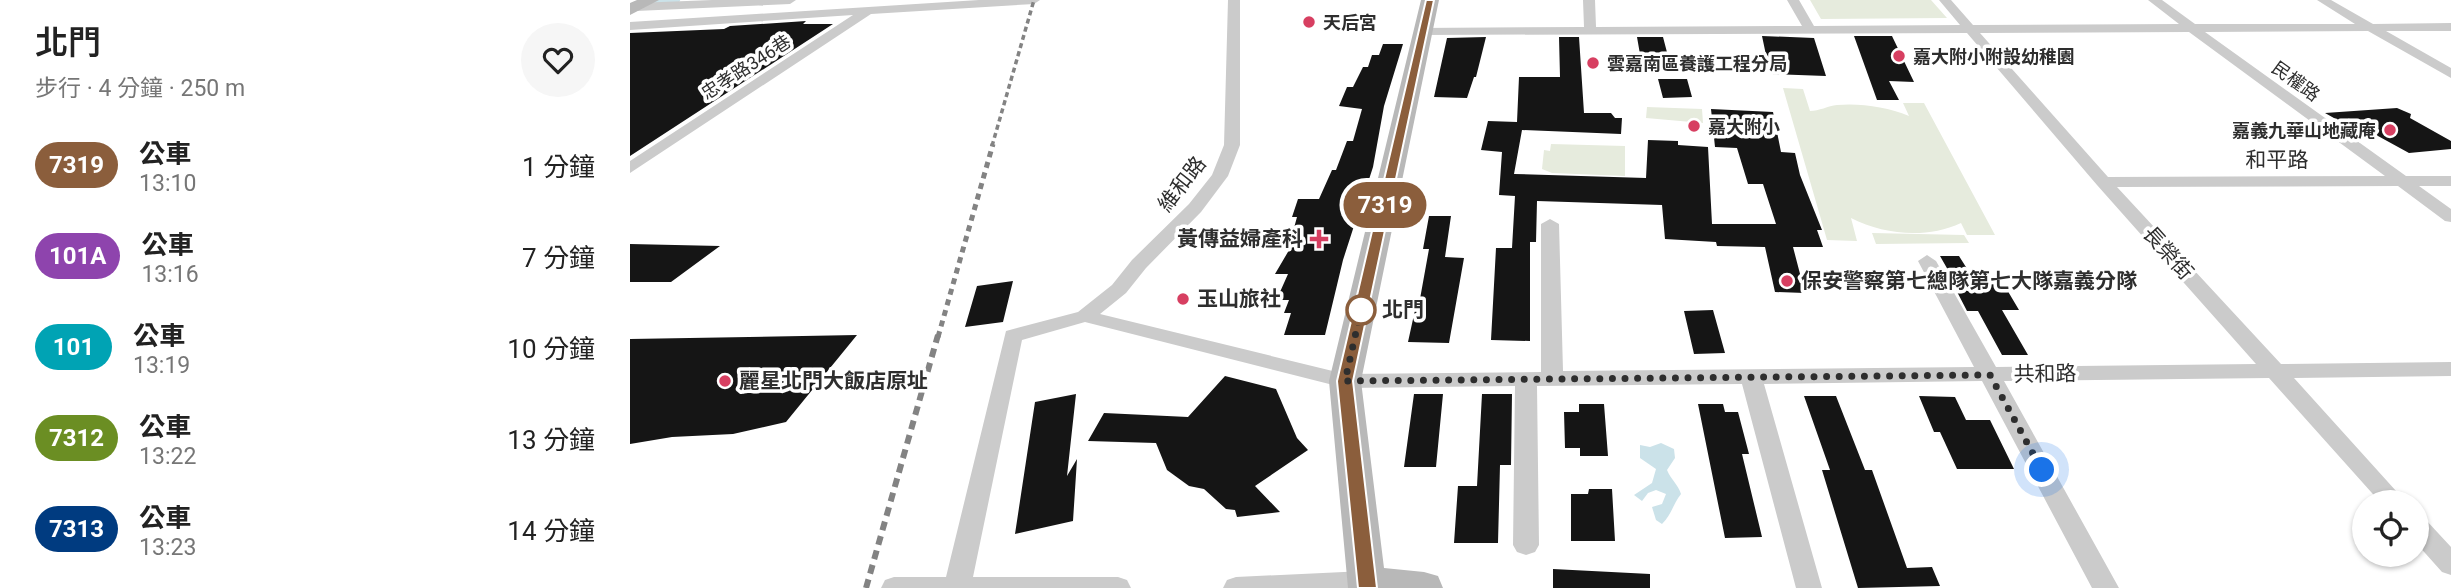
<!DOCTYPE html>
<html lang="zh-TW">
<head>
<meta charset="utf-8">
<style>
	:root { --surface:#fff; --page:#f6f6f6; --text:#222; --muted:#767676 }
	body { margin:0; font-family:Roboto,"Noto Sans TC",sans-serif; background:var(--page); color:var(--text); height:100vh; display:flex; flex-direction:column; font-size:26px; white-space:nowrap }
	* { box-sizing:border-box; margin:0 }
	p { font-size:23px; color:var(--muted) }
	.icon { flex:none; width:38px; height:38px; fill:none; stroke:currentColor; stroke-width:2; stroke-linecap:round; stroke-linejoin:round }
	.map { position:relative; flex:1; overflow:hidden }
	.panel { display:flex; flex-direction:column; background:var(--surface); width:630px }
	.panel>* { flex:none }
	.badge { padding:0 14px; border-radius:23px; font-size:24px; line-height:46px }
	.tools { position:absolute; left:1722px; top:490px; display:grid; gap:14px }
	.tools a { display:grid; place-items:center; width:77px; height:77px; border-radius:50%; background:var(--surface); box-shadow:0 2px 5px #0004; font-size:35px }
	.you { position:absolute; width:35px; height:35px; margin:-18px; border:5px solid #fff; border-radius:50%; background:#1a73e8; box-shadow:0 0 0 10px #1a73e833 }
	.map>.badge { position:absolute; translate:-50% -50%; box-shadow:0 0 0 4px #fff }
	.round { display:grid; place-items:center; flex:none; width:74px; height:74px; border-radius:37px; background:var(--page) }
	.head { display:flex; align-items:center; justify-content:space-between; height:119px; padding:0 35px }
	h1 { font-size:33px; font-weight:600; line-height:52px }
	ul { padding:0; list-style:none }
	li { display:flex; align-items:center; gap:21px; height:91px; padding:0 35px }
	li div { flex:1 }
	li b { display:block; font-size:26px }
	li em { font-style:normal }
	li .badge { min-width:77px; font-weight:700; text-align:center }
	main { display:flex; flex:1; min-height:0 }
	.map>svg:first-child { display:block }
</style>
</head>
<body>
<main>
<section class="panel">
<div class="head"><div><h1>北門</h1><p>步行 · 4 分鐘 · 250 m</p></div><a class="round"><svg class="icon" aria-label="heart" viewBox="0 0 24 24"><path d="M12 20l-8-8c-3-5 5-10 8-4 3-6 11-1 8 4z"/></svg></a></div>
<ul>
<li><span class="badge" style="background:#8b5e3c;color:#fff">7319</span><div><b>公車</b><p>13:10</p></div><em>1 分鐘</em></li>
<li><span class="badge" style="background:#8e44ad;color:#fff">101A</span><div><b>公車</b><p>13:16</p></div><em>7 分鐘</em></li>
<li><span class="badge" style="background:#00a3b4;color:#fff">101</span><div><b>公車</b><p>13:19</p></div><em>10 分鐘</em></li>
<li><span class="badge" style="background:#6b8e23;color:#fff">7312</span><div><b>公車</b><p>13:22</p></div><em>13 分鐘</em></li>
<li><span class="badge" style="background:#003b80;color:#fff">7313</span><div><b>公車</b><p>13:23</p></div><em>14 分鐘</em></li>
</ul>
</section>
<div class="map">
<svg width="1821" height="588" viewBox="0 0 1821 588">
	<rect width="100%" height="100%" fill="#fff"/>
	<!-- green -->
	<path fill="#e6ebdd" d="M 1180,0 L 1301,0 L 1317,18 L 1191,19 Z
		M 1153,88 L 1173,89 L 1180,111 C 1189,111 1198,106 1207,105 C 1231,103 1257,107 1279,116 L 1273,103 L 1294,103 L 1365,235 L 1337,235 L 1331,223 C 1296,239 1255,235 1221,218 L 1227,241 L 1197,240 Z
		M 1017,107 L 1072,109 L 1073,123 L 1016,118 Z
		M 921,144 L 995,146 L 995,176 L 922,173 L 912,169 L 914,150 L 920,151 Z
		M 1242,233 L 1334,235 L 1339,243 L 1246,244 Z"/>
	<!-- water -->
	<path fill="#cbe2e9" d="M 1031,443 L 1044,449 L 1045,458 L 1037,470 C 1041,480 1048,484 1051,494 C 1043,504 1042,514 1032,524 L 1026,520 L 1022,507 L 1032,504 L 1036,494 L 1026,490 L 1018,493 L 1012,501 L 1004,495 L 1022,483 L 1026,469 L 1010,458 L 1010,445 L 1020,447 Z"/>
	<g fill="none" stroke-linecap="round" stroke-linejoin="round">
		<!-- stream -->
		<path stroke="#cbe2e9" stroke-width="4.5" d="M 19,1 L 48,0"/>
	</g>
	<!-- building -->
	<path fill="#151515" d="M 176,21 L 173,24 L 203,24 L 0,156 L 0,33 L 94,29 L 100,26 Z
		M 1132,36 L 1184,38 L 1196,76 L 1140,74 Z
		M 1224,36 L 1262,36 L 1284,82 L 1259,81 L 1269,100 L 1247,100 Z
		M 856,37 L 846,77 L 844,77 L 837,98 L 804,97 L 817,38 Z
		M 929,37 L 949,37 L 954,113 L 981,113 L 985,118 L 992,118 L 991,134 L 892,130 L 884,174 L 1016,178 L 1018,140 L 1048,141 L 1048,145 L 1078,147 L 1082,224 L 1146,224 L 1133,184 L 1118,184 L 1107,148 L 1085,147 L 1081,109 L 1143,112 L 1151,152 L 1165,153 L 1170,175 L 1192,230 L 1187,230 L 1193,247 L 1163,247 L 1175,293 L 1145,292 L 1135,247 L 1087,246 L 1086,242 L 1035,239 L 1032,205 L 907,201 L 906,242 L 900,242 L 900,341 L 861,340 L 866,248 L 882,248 L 885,196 L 869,195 L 872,152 L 851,150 L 858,121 L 887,122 L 889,77 L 930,77 Z
		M 1007,37 L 1033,37 L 1039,60 L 1011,60 Z
		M 753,44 L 773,44 L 754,106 L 743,167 L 713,260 L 695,335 L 654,335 L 661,313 L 654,313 L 659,300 L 650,300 L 652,292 L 650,292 L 658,274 L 645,274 L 672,228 L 664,228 L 667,217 L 662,217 L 668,199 L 689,199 L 702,170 L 706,170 L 717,141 L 723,141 L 732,109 L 709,106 L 717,87 L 723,87 L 733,67 L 738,67 L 742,55 L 749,55 Z
		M 1028,79 L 1057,79 L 1062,97 L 1033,98 Z
		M 1767,108 L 1781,114 L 1780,118 L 1821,141 L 1821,149 L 1779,153 L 1748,136 L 1736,136 L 1695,113 Z
		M 799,216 L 821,216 L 815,257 L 834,258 L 819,343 L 778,342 L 785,310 L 788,310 L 799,249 L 793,249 Z
		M 0,244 L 90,246 L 41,282 L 0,282 Z
		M 1310,256 L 1329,256 L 1346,283 L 1373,283 L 1389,310 L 1372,310 L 1398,355 L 1372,355 L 1348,311 L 1337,311 L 1323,284 L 1326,284 Z
		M 383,281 L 373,322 L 335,327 L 347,286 Z
		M 1083,310 L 1095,353 L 1064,354 L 1054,311 Z
		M 227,335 L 156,422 L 103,434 L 42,437 L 0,444 L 0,339 Z
		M 595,376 L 646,389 L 667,438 L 678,450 L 625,486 L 650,512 L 607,517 L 605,510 L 596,509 L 574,489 L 559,486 L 537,470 L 526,443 L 458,441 L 474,413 L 558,417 Z
		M 446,394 L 437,476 L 447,459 L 443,521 L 385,534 L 405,402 Z
		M 784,394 L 813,394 L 806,467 L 774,467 Z
		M 852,394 L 882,394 L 881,465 L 870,465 L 868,543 L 824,543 L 828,486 L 847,486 Z
		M 1174,396 L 1206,396 L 1235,470 L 1242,470 L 1277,568 L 1302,567 L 1310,586 L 1228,588 L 1192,470 L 1200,470 Z
		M 1289,396 L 1325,397 L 1336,420 L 1360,420 L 1384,469 L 1327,469 L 1310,432 L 1304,432 Z
		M 949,404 L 974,404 L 978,456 L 950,456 L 950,448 L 935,448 L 934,412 L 949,412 Z
		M 1068,404 L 1093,404 L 1095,412 L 1108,412 L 1119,454 L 1112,454 L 1132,537 L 1095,538 Z
		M 959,489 L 982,489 L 985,541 L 941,541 L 941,494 L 958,494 Z
		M 923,569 L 1020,574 L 1020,588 L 923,588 Z"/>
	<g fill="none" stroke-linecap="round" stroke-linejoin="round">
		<!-- street -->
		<path fill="#cbcbcb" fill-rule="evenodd" d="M 82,0 L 166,0 L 160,4 L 6,11 L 0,7 L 6,3 Z
			M 349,0 L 410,0 L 404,4 L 241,14 L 0,173 L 0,161 L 223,15 L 0,30 L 0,22 Z
			M 598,0 L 610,0 L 610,145 L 598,176 L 571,212 L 516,268 L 496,293 L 470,314 L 715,374 L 911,372 L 911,224 L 920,219 L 929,224 L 933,371 L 1344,367 L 1288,261 L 1297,255 L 1306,261 L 1366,367 L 1626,364 L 1467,185 L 1337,33 L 792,35 L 788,34 L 788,28 L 954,27 L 953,0 L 965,0 L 966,27 L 1172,26 L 1157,0 L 1169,0 L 1184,26 L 1330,25 L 1309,0 L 1321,0 L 1343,25 L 1549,24 L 1518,0 L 1532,0 L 1565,24 L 1725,24 L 1687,0 L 1701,0 L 1743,24 L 1821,23 L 1821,31 L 1756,31 L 1821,68 L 1821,78 L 1738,31 L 1575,32 L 1776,176 L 1821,176 L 1821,186 L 1789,186 L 1821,209 L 1821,222 L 1815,221 L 1768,186 L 1487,187 L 1651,364 L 1821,362 L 1821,376 L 1664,378 L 1776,502 L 1750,502 L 1639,378 L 1374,381 L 1489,588 L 1462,588 L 1352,381 L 1134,384 L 1192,588 L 1166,588 L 1112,384 L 907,386 L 909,545 L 905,552 L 896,555 L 887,552 L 883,545 L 885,386 L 715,388 L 455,322 L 392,340 L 343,577 L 488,577 L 497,580 L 501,588 L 251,588 L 255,580 L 264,577 L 316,577 L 376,331 L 448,312 L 482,285 L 502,260 L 559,204 L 582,175 L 594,145 ZM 1559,32 L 1755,176 L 1478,177 L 1350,33 Z
			M 1787,517 L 1796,520 L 1821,547 L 1821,575 L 1812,572 L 1787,544 Z
			M 735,571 L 744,574 L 748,582 L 745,588 L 593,588 L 597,580 L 606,577 Z"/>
		<!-- secondary -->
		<path fill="#b8b8b8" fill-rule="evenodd" d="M 7,0 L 29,0 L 0,15 L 0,3 Z
			M 791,0 L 809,0 L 731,381 L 754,568 L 794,572 L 808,576 L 813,588 L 718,588 L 699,381 Z"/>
		<!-- rail-far2 -->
		<path stroke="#838383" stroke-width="3.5" stroke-dasharray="5 3.5" stroke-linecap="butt" d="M 362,146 L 404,0"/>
		<!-- rail-far1 -->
		<path stroke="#838383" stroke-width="5" stroke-dasharray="6 5" stroke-linecap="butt" d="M 308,337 L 363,144"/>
		<!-- rail -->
		<path stroke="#838383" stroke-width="6" stroke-dasharray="9 6" stroke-linecap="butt" d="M 236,588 L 308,335"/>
	</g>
	<!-- line -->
	<path fill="#8b5e3c" stroke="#fff" stroke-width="2" d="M 796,0 L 804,0 L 723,381 L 747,588 L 728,588 L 707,381 Z"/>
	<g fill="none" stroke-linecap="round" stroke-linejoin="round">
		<!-- walk -->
		<path stroke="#2e2e2e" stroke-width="7" stroke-dasharray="0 12.6" d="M 731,310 L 715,381 L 1360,375 L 1412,470"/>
	</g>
	<!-- markers -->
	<g fill="#d73f61" stroke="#fff" stroke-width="2.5">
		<circle cx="679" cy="22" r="7"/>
		<circle cx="1269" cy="56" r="7"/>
		<circle cx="963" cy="63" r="7"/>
		<circle cx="1064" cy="126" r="7"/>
		<circle cx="1760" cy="130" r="7"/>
		<path d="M685.5 228.5h7v7h7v7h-7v7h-7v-7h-7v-7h7z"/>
		<circle cx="1157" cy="281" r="7"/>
		<circle cx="553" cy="299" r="7"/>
		<circle cx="95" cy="381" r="7"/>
	</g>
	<circle fill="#fff" stroke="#8b5e3c" stroke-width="3.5" cx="731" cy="310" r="14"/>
	<g text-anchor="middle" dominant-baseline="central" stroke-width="7" stroke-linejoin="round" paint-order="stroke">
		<!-- far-poi labels -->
		<g font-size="18" font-weight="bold" fill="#2e2e2e" stroke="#fff" text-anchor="start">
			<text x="693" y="22">天后宮</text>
			<text x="1283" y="56">嘉大附小附設幼稚園</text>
			<text x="977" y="63">雲嘉南區養護工程分局</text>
			<text x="1078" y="126">嘉大附小</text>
			<text x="1746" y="130" text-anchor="end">嘉義九華山地藏庵</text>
		</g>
		<!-- far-street labels -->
		<g font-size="18" fill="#2e2e2e" stroke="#fff">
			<text transform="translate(116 67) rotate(-33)">忠孝路346巷</text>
			<text transform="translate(1666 81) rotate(36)">民權路</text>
		</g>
		<!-- street labels -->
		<g font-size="21" fill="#2e2e2e" stroke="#fff">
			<text x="1647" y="160">和平路</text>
			<text transform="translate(552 184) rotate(-52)">維和路</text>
			<text transform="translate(1538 253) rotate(48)">長榮街</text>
			<text transform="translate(1415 374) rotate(-1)">共和路</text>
		</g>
		<!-- poi labels -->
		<g font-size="21" font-weight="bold" fill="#2e2e2e" stroke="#fff" text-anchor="start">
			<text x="673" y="239" text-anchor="end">黃傳益婦產科</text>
			<text x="1171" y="281">保安警察第七總隊第七大隊嘉義分隊</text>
			<text x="567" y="299">玉山旅社</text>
			<text x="109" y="381">麗星北門大飯店原址</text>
		</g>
		<!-- stop labels -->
		<g font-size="21" font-weight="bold" fill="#2e2e2e" stroke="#fff" text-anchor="start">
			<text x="752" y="310">北門</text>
		</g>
	</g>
</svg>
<div class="tools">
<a><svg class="icon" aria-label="locate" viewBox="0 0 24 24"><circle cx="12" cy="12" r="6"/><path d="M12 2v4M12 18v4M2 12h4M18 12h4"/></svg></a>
</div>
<div class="you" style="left:1412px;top:470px"></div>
<b class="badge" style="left:755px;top:205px;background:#8b5e3c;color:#fff">7319</b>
</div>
</main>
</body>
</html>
